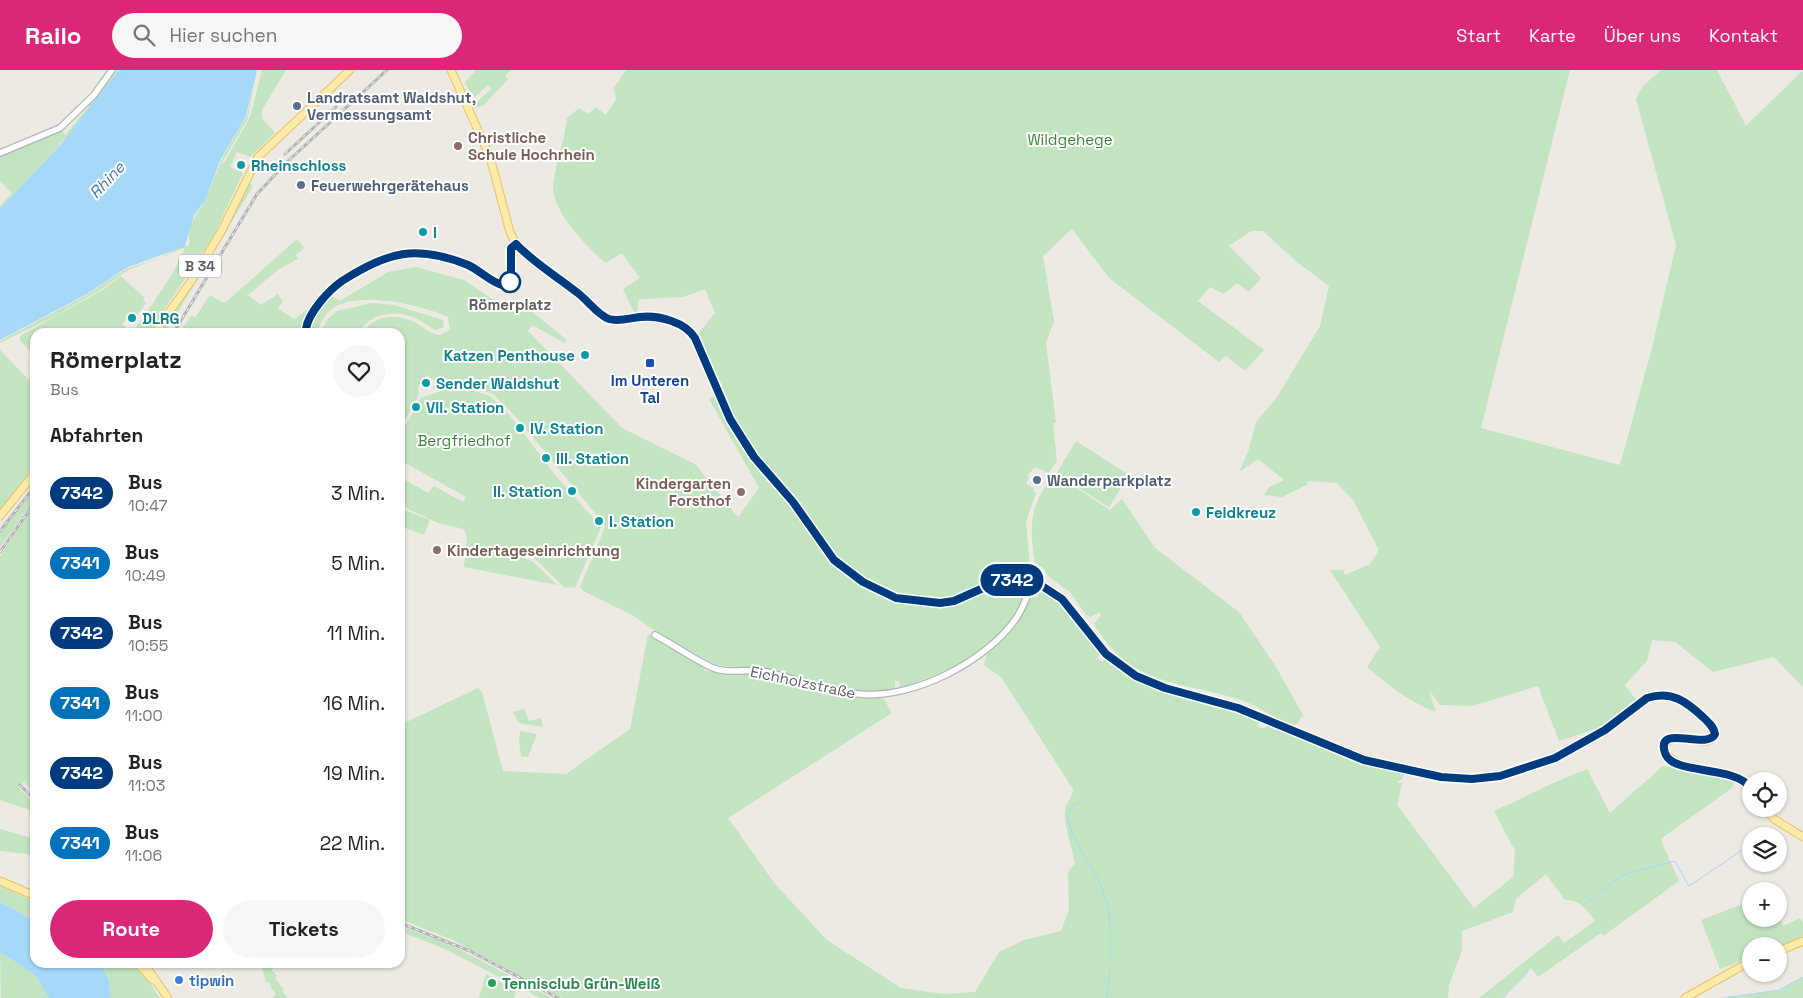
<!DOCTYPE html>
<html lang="de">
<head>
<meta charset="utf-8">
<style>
	:root { --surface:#fff; --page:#f6f6f6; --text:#222; --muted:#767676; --accent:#db2777 }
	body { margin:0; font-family:"Space Grotesk",sans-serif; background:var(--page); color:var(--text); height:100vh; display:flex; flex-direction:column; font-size:19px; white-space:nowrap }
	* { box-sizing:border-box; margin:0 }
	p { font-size:16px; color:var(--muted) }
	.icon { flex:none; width:28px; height:28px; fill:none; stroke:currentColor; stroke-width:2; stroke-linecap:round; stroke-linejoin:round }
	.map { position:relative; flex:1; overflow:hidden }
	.sheet { position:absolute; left:30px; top:258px; width:375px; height:640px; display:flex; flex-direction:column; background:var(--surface); border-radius:15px; box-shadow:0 1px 4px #0004 }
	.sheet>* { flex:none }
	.badge { padding:0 10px; border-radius:16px; font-size:18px; line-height:32px }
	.fabs { position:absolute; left:1742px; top:702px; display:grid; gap:10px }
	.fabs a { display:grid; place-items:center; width:45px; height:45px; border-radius:50%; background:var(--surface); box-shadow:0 1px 4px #0004; font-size:25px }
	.map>.badge { position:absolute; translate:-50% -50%; box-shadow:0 0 0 2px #fff }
	h2 { padding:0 20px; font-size:19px; line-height:45px }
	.round { display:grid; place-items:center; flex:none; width:52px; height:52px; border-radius:26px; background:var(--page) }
	.headline { display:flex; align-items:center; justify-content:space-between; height:85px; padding:0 20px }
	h1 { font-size:24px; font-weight:700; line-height:38px }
	.primary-button { display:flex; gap:10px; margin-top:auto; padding:10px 20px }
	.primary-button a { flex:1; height:58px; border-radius:30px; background:var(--accent); color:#fff; font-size:20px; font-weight:700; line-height:58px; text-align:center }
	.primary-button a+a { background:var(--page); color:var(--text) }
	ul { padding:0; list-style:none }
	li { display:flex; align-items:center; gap:15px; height:70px; padding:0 20px }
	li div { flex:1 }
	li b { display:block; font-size:19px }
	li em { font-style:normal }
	li .badge { min-width:55px; font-weight:700; text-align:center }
	header { display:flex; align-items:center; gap:30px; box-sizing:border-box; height:70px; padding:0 25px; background:var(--accent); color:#fff }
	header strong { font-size:24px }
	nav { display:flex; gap:28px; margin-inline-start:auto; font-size:18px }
	.search { width:350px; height:45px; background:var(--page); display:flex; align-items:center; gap:12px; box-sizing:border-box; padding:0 18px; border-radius:28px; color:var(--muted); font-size:19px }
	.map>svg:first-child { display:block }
</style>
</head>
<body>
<header>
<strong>Railo</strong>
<div class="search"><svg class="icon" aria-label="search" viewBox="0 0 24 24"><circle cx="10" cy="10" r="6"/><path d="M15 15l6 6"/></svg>Hier suchen</div>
<nav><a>Start</a><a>Karte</a><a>Über uns</a><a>Kontakt</a></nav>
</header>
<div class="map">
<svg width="1803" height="928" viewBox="0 0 1803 928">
	<rect width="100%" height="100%" fill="#edeae3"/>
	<!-- green -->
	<path fill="#c2e4c0" d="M 118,0 C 119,10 16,125 0,139 L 0,136 L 12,123 L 0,111 L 0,85 L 40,69 L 68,55 L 62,62 L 65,65 L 67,63 Z
		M 257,0 L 248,48 L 222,93 L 224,93 L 250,47 L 262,0 L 286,0 L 262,40 L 262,48 L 275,63 L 250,87 L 237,82 L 230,97 L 243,103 L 213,167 L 149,262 L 132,262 C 142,251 185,188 184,178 L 128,200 L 103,218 L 55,246 L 0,273 L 0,271 L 87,225 L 126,199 L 161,187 L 183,175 L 189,176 L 190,155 L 204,132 L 225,83 L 247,46 Z
		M 474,0 L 511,0 L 505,6 L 508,9 L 484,35 L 476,38 L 470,30 L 476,33 L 491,19 L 488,15 L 475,27 L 470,23 L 465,12 L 475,2 Z
		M 626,0 L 1570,0 L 1481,358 L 1620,395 L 1652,278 L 1676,175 L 1636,29 L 1642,17 L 1661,0 L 1717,0 L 1746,56 L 1803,0 L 1803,617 L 1774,587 L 1713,602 L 1675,572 L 1652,570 L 1647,591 L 1625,615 L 1637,631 L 1602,657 L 1559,671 L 1538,616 L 1472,636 L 1440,635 L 1429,620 L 1436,642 C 1408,631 1389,616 1367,597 L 1380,577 L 1330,500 L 1343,500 L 1345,505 L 1370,494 L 1379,480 L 1353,430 L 1337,413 L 1308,411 L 1307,415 L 1282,427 L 1264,425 L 1269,417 L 1284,410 L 1258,389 L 1239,402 L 1248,382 L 1256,352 L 1277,327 L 1320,256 L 1329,216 L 1298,193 L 1263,161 L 1251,161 L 1229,176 L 1261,208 L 1249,222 L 1237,213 L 1224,224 L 1210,217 L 1198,231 L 1264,280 L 1245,301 L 1226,286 L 1219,292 L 1109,208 L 1072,159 L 1043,186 L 1054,251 L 1046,273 L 1056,353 L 1053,353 L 1057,391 L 1049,403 L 1035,397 L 1027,406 L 1029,407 L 1026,414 L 1034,418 L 1033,421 L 1036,423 L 1026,451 L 1030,496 L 1027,505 L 993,509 L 968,522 L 940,530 L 898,525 L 864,510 L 836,488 L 756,384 L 735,354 L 697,265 L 715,243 L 705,219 L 683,227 L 642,229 L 638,231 L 637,244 L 633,240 L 623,219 L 640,208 L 622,183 L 606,193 C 588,178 552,142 553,116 C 555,93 565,71 567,48 L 579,38 L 588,44 L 596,37 L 606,45 L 616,29 L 614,18 Z
		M 247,112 L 253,116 L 166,262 L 158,262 L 195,210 Z
		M 297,169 L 304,178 L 296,185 L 298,189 L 279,199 L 248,225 L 261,235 L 278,224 L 283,232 L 277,238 L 294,249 L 311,237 L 314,240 L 304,254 L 306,262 L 179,262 L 192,245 L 195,248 L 210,225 L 222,232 L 226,232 Z
		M 416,197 L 464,210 L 498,233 L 525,233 L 530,240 L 567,270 L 565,273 L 532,255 L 528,261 L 622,358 L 695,394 L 738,447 L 759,418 L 709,329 L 716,325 L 734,360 L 792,433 L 833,491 L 845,504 L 879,523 L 940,535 L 1007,512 L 1024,515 C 1028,523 1024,528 1020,536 C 999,579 944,604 900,618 L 899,611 L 895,611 L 895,619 L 877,622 L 824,616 L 767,600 L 716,595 L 658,563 L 634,546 L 583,521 L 580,517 L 605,457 L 604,454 L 516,347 L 493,324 L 469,316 L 455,315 L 432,319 L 436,311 L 426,305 L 418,317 L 419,325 L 400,360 L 400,262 L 364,262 C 374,243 402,244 418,254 C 426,259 430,264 440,265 L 450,260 L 448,247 C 421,235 353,218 328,242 C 323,247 321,256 316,261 L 308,260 C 309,246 322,235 330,225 L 340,231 L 388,202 Z
		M 121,206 L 145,228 L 143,230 L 146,233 L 131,254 L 126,250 L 122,254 L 127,259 L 123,262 L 35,262 L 35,285 L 20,271 L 20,266 L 104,219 Z
		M 372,233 L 394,235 L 440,249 L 443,251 L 444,257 L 435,260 C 428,256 422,251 415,248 C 394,239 371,243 359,262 L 320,262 L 328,249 L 337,241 Z
		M 0,280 L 35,316 L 35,396 L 0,439 Z
		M 447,319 L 468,319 L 490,326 L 512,348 L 556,406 L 601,457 L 575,518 L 564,517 L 528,482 L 525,489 L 532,491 L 557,515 L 464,497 L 467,467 L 464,459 L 438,453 L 404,437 L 400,444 L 400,407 L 428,423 L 434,416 L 463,432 L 466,427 L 400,390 L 400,365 L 421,328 Z
		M 1076,371 L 1129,405 L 1109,437 L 1056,404 Z
		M 1055,404 L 1110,440 L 1122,429 L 1155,478 L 1239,542 L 1276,597 L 1303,645 L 1297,654 L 1292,656 C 1273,648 1258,635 1238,629 C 1176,610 1131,616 1094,554 L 1101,545 L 1099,542 L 1091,547 L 1086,545 L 1070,522 L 1049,507 L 1043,498 L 1035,494 C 1029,456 1029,435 1055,404 Z
		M 35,419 L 35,429 L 0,477 L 0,463 Z
		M 35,434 L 35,724 L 24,712 L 18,717 L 35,734 L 35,742 L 0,730 L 0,486 Z
		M 404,440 L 430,450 L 424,465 L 400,456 Z
		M 1039,518 L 1061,533 L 1101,583 L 1097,588 L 1102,592 L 1107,588 L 1136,609 L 1262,650 L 1258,653 L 1259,658 L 1266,658 L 1270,652 L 1341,685 L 1405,703 L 1401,710 L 1398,711 L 1398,713 L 1402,713 L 1397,735 L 1474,838 L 1513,807 L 1515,781 L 1494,741 C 1525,728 1554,711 1587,699 L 1610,743 L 1663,696 L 1737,708 L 1732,718 L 1662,768 L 1662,773 L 1679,811 L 1603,866 L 1601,863 L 1538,907 L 1531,898 L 1502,928 L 1479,928 L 1558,865 L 1564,873 L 1595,851 C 1586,839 1581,830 1565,830 L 1546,804 L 1516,829 L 1513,842 L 1462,861 L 1462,880 L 1449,915 L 1448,928 L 562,928 L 453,870 L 400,849 L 400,655 L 478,618 L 482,622 L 503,701 L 566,704 L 630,659 L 648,564 L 706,596 L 704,601 L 765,603 L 883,628 L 892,643 L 728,748 L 775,814 L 827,870 L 901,918 L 944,924 L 975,922 L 999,882 L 1024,870 L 1061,861 L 1069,839 L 1068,802 L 1075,793 C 1072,778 1064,757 1065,741 C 1066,733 1073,727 1073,719 L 1001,607 L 984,595 C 990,568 1007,567 1020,547 C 1026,537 1028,524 1039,518 Z
		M 524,639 L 529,651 L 541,648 L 543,657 L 519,653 L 513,642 Z
		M 520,661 L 537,664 L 528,687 L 521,686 L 519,671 Z
		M 0,759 L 35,769 L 35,785 L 0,781 Z
		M 0,816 L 35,832 L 35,851 L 0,832 Z
		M 1751,831 L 1751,849 L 1779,849 L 1779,847 L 1783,856 L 1800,848 L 1803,853 L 1803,866 L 1779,877 L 1751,876 L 1751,887 L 1720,899 L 1701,850 Z
		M 400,856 L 453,876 L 552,928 L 540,928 L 445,879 L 400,861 Z
		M 0,882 L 35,905 L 49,928 L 1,928 Z
		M 100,893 L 133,893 L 147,908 L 160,928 L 110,928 L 109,909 Z
		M 259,893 L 271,893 L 274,899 L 271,899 L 277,906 L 274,907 L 284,920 L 282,921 L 288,928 L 274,928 L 273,926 L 276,926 L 273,920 L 270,919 L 272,918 L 269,912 L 266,912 L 262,898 L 259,898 L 261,896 Z
		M 486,904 L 516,921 L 514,928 L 479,928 Z
		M 1803,907 L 1803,928 L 1726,928 L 1779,920 Z"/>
	<!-- water -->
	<path fill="#a6d8fa" d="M 119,0 L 257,0 L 246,46 L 221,89 L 204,132 L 194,145 L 185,176 L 126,198 L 87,224 L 0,270 L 0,139 L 61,74 Z
		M 0,832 L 35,851 L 35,892 L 100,893 L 109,910 L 110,928 L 49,928 L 35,905 L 0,882 Z"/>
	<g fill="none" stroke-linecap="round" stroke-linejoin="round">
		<!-- stream -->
		<path stroke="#a6d8fa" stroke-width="1" d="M 1081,732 C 1076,734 1069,738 1068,745 C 1068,766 1092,795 1100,814 C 1112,840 1111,865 1110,893
			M 1585,834 L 1622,805 L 1675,791 L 1689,816 L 1748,776
			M 1107,928 L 1110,900
			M 1503,928 L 1528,902
			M 1724,928 L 1779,920 L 1803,907"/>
		<defs>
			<path id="minor" d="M 0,83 L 60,58 L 94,25 L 112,0
				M 655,565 C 674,575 692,588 711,597 C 727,605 750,598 767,602 C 798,610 827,621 859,624 C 912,630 988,591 1017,547 C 1024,536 1028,525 1032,512"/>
			<path id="major" d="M 451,0 L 490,87 L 510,162 L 516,174 L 541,197 L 579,225 L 605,247 L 616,250 L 643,247 L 662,249 L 685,256 L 695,268 L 730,349 L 754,387 L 793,432 L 834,490 L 863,512 L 896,528 L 940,533 L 954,531 L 991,515 L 1006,511 L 1017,510 L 1039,514 L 1062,529 L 1106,584 L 1136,606 L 1165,618 L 1238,638 L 1364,689 L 1441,707 L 1471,709 L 1500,706 L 1555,688 L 1605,660 L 1647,628 C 1672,620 1687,632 1704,648 C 1709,653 1714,657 1715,664 C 1705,684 1678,654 1664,676 L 1666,684 C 1688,710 1731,691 1751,718
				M 155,262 L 194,207 L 222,160 L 258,87 L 350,0
				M 0,446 L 35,403
				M 1766,739 L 1774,749 L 1803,767
				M 0,811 L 35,826
				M 1779,881 L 1803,871
				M 136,892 L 153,910
				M 143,892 L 168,928
				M 1685,928 L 1751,891"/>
		</defs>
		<!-- minor casing -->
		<use href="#minor" stroke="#b0b4b8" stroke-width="8"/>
		<!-- major casing -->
		<use href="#major" stroke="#eabf5f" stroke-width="9"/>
		<!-- minor -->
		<use href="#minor" stroke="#fff" stroke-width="5.5"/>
		<!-- major -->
		<use href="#major" stroke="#fbebaa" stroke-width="7"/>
		<defs>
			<path id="rail" d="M 285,84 L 336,37
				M 174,262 L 257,124 L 287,92 L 387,0
				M 0,461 L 35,416
				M 0,482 L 35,432
				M 20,715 L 35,730
				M 400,853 L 470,881 L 558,928"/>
		</defs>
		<!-- rail casing -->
		<use href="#rail" stroke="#b2b3b3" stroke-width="3"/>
		<!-- rail -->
		<use href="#rail" stroke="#fff" stroke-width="1" stroke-dasharray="4" stroke-linecap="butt"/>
	</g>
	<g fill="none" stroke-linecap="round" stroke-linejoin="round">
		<defs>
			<path id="line" d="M 308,262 L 306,259 C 308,243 329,220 342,211 C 387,182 416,174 468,195 C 481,201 491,213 505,216 L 511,209 L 511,178 L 516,174 C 535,194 558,207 579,224 C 589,232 598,245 609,249 C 619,252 630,248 640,247 C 659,245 685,252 695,268 L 730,349 L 754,387 L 793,432 L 834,490 L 863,512 L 896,528 L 940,533 L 954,531 L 990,515 L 1006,511 L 1016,510 L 1039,514 L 1062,529 L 1106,584 L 1136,606 L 1165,618 L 1238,638 L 1364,690 L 1441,707 L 1472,709 L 1500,706 L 1555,688 L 1605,660 L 1647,628 C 1672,620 1687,632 1704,648 C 1709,653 1714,657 1715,664 C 1707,681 1655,652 1665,683 C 1673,706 1733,694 1751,718"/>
		</defs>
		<!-- line casing -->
		<use href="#line" stroke="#fff" stroke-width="11"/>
		<!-- line -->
		<use href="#line" stroke="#003b80" stroke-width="8"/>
	</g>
	<!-- markers -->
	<g fill="#5c6f8a" stroke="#fff" stroke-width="2">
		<circle cx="297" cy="36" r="5"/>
		<circle cx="301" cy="115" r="5"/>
		<circle cx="1037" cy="410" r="5"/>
	</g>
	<g fill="#8d6e63" stroke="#fff" stroke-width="2">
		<circle cx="458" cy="76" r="5"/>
		<circle cx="741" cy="422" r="5"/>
		<circle cx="437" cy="480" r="5"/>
	</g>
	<g fill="#0f9aa8" stroke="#fff" stroke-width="2">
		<circle cx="241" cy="95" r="5"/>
		<circle cx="423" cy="162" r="5"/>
		<circle cx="132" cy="248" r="5"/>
		<circle cx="585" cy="285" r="5"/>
		<circle cx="426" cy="313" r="5"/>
		<circle cx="416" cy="337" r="5"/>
		<circle cx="520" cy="358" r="5"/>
		<circle cx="546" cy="388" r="5"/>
		<circle cx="572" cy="421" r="5"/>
		<circle cx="1196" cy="442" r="5"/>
		<circle cx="599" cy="451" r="5"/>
	</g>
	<circle fill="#fff" stroke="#003b80" stroke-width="2.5" cx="510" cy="212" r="10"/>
	<rect fill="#1a4fb4" stroke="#fff" stroke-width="2" x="645" y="288" width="10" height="10" rx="2.5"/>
	<circle fill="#3f7fe0" stroke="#fff" stroke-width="2" cx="179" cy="910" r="5"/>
	<circle fill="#2e9e5b" stroke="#fff" stroke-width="2" cx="492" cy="913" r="5"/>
	<g text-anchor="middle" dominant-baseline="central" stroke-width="4" stroke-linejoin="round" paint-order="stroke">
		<!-- shield labels -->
		<rect fill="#fff" stroke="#8c8f92" stroke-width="1" x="179" y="184.5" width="42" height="23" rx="4"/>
		<g font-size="14" font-weight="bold" fill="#5b5f63">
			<text x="200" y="196">B 34</text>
		</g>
		<!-- service labels -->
		<g font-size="15" font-weight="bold" fill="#4e5e75" stroke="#fff" text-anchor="start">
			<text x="307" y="27">Landratsamt Waldshut,<tspan x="307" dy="17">Vermessungsamt</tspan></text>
			<text x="311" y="115">Feuerwehrgerätehaus</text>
			<text x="1047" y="410">Wanderparkplatz</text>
		</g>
		<!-- education labels -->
		<g font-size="15" font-weight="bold" fill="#785e54" stroke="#fff" text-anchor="start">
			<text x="468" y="67">Christliche<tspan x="468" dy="17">Schule Hochrhein</tspan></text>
			<text x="731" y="413" text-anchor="end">Kindergarten<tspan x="731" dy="17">Forsthof</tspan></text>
			<text x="447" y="480">Kindertageseinrichtung</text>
		</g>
		<!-- park labels -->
		<g font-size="15" fill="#39843b" stroke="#fff">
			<text x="1070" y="69">Wildgehege</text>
			<text x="464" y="370">Bergfriedhof</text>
		</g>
		<!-- culture labels -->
		<g font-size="15" font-weight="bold" fill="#0d838f" stroke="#fff" text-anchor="start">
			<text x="251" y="95">Rheinschloss</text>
			<text x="433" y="162">I</text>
			<text x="142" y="248">DLRG</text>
			<text x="575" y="285" text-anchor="end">Katzen Penthouse</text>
			<text x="436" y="313">Sender Waldshut</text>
			<text x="426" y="337">VII. Station</text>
			<text x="530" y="358">IV. Station</text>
			<text x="556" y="388">III. Station</text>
			<text x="562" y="421" text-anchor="end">II. Station</text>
			<text x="1206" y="442">Feldkreuz</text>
			<text x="609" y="451">I. Station</text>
		</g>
		<!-- stop labels -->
		<g font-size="15" font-weight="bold" fill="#5b5f63" stroke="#fff">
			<text x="510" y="234">Römerplatz</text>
		</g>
		<!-- transit labels -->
		<g font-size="15" font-weight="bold" fill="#164399" stroke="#fff">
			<text x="650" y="310">Im Unteren<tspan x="650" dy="17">Tal</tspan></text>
		</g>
		<!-- street labels -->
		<g font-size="15" fill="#5b5f63" stroke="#fff">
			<text transform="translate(803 612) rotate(12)">Eichholzstraße</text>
		</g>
		<!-- shop labels -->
		<g font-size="15" font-weight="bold" fill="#366cbe" stroke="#fff" text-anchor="start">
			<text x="189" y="910">tipwin</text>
		</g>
		<!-- leisure labels -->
		<g font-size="15" font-weight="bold" fill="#27864d" stroke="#fff" text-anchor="start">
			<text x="502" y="913">Tennisclub Grün-Weiß</text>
		</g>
		<!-- water labels -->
		<g font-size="16" font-style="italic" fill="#4379ac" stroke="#fff">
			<text transform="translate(107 110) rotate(-47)">Rhine</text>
		</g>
	</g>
</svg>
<div class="fabs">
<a><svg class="icon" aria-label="locate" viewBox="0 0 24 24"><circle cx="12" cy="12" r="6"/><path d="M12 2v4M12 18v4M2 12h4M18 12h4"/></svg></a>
<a><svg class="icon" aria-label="layers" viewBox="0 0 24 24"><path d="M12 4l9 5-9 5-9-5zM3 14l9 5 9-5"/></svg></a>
<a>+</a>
<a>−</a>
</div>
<b class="badge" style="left:1012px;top:510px;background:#003b80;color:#fff">7342</b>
<section class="sheet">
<div class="headline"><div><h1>Römerplatz</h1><p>Bus</p></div><a class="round"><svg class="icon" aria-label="heart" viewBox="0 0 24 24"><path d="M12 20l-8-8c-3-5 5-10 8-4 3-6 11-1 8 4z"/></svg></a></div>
<h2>Abfahrten</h2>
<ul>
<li><span class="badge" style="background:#003b80;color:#fff">7342</span><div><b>Bus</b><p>10:47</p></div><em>3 Min.</em></li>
<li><span class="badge" style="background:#0072bc;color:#fff">7341</span><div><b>Bus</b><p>10:49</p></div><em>5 Min.</em></li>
<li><span class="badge" style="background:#003b80;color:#fff">7342</span><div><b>Bus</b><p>10:55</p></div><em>11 Min.</em></li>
<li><span class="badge" style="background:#0072bc;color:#fff">7341</span><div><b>Bus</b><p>11:00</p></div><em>16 Min.</em></li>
<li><span class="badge" style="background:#003b80;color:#fff">7342</span><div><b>Bus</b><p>11:03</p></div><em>19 Min.</em></li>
<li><span class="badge" style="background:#0072bc;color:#fff">7341</span><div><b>Bus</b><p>11:06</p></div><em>22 Min.</em></li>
</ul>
<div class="primary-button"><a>Route</a><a>Tickets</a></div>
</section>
</div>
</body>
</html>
